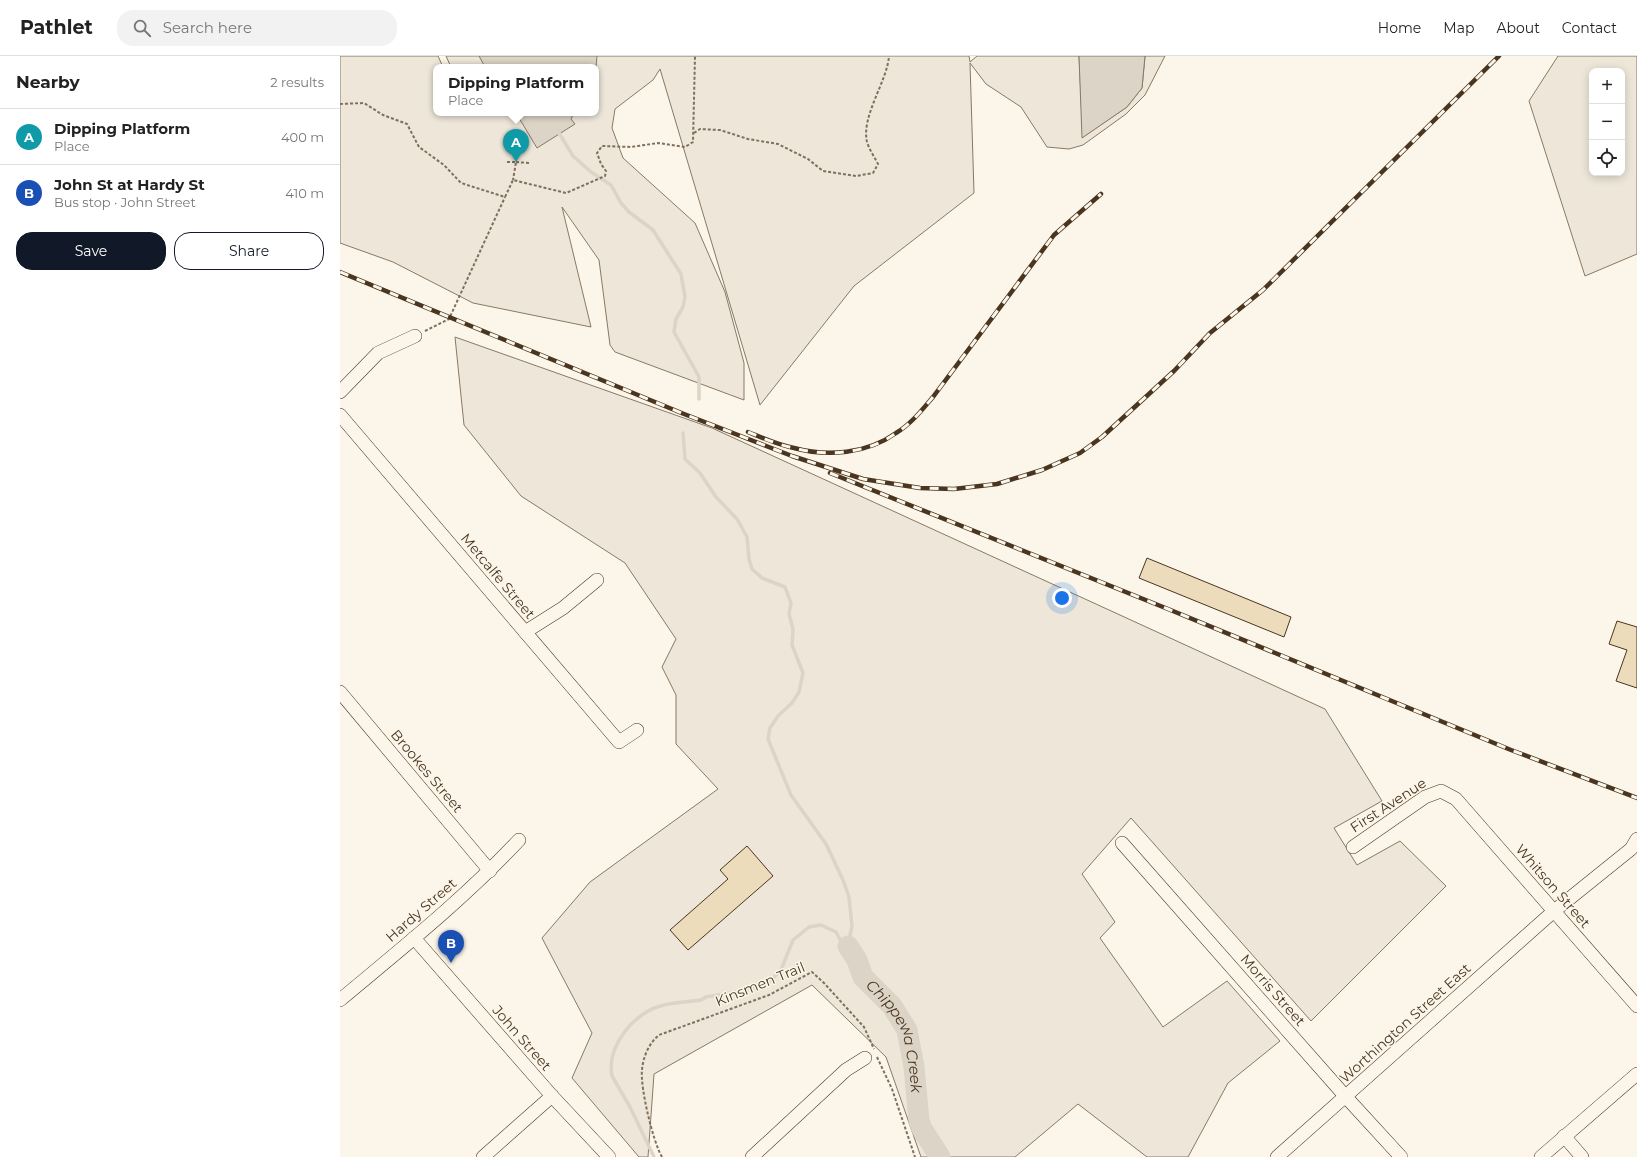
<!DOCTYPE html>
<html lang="en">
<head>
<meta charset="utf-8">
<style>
	body { margin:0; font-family:Montserrat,sans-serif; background:#f2f2f2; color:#222 }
	.controls { position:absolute; right:12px; top:12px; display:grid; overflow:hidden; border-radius:8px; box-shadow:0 2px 10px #0003 }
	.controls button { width:36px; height:36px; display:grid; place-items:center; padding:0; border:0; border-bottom:1px solid #e0e0e0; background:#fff; color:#222; font:20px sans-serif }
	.you { position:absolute; left:722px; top:542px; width:14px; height:14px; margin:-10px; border:3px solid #fff; border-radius:50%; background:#1a73e8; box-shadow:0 0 0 6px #1a73e833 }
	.badge { display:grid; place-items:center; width:26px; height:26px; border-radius:50%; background:#111827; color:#fff; font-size:13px; font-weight:700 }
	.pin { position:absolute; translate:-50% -33px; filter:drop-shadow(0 1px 2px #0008) }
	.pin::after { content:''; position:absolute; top:21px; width:14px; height:12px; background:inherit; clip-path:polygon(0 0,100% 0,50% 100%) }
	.popup { position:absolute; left:93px; top:8px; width:166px; height:52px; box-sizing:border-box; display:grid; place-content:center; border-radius:8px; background:#fff; filter:drop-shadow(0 1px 3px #0005); font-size:13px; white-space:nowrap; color:#767676 }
	.popup b { font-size:15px; color:#222 }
	.popup::after { content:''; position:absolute; left:50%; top:100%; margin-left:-8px; border:8px solid transparent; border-top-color:#fff }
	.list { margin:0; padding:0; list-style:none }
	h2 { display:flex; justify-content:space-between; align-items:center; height:52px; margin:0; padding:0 16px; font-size:17px }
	h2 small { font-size:13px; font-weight:400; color:#767676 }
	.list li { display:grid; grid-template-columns:26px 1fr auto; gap:12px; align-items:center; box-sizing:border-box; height:56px; padding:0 16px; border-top:1px solid #e0e0e0 }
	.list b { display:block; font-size:15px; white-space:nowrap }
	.list p { margin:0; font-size:13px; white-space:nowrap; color:#767676 }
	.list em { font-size:13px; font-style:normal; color:#767676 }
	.actions { display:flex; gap:8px; padding:12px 16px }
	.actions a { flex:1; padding:9px 0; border:1px solid #111827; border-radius:16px; text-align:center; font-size:14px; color:#111827 }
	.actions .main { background:#111827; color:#fff }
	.icon { flex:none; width:22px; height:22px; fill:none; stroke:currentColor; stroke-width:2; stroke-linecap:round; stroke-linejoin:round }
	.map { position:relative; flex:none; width:1297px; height:1101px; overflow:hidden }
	header { display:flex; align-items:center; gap:24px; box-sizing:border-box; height:56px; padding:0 20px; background:#fff; border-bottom:1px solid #e0e0e0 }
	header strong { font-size:19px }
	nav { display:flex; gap:22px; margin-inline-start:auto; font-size:14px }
	.search { width:280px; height:36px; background:#f2f2f2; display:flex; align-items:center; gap:10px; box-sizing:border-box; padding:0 14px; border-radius:16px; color:#767676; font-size:15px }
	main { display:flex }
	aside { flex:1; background:#fff }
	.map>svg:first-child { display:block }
	.green { fill:#ede6d9; stroke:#887966; fill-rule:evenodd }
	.water { fill:#dcd4c6; stroke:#887966 }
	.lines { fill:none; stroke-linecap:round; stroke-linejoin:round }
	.stream { stroke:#dcd4c6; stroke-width:3.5 }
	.river { stroke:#dcd4c6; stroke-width:21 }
	.building { fill:#ecdcbc; stroke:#4a3520 }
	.minor-casing { stroke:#4a3520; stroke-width:14 }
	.path { stroke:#7f6f5c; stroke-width:2; stroke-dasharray:3 2; stroke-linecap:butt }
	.minor { stroke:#fbf6e9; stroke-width:13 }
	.rail-casing { stroke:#4a3520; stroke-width:4.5 }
	.rail { stroke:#fbf6e9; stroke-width:3; stroke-dasharray:9; stroke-linecap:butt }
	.labels { text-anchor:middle; stroke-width:3; stroke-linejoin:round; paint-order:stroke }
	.street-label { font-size:14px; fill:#4a3520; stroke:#fbf6e9 }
	.water-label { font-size:15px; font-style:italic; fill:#4a3520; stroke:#fbf6e9 }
</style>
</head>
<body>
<header>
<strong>Pathlet</strong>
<div class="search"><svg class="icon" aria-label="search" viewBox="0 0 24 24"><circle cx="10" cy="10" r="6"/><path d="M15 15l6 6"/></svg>Search here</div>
<nav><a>Home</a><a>Map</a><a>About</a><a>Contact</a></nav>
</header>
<main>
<aside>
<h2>Nearby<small>2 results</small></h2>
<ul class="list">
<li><span class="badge" style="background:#0f9aa8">A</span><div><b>Dipping Platform</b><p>Place</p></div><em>400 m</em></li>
<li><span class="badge" style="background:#1a4fb4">B</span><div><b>John St at Hardy St</b><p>Bus stop · John Street</p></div><em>410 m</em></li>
</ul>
<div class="actions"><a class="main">Save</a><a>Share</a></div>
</aside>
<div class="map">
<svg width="1297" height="1101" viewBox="0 0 1297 1101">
	<rect width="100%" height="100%" fill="#fbf6e9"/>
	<g class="green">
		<polygon points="0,0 98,0 103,11 96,11 96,57 256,57 256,11 111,11 106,0 629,0 630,6 637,0 739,0 743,81 787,51 802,32 805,0 825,0 805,39 786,58 743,89 729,93 707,91 681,51 646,28 630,7 634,137 514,230 420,349 320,13 313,24 275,53 272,72 283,102 355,167 385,236 404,307 404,344 275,296 270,289 259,204 222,151 251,271 133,247 53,206 0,187"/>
		<path d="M1218 0H1297V198L1245 220 1189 45ZM1252 15H1282V117H1252Z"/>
		<polygon points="115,281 372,372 985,653 1042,745 994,772 1017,809 1060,785 1106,830 971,965 791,762 742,818 775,866 760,882 823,971 887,925 940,985 888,1027 848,1101 807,1101 738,1048 675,1101 581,1101 546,1001 472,929 314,1018 308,1101 299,1101 232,1022 252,977 202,882 250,826 378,733 336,688 336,639 322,611 336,583 285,507 181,440 124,369"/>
	</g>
	<g class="water">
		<polygon points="139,0 257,0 256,11 145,11"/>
		<polygon points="739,0 805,0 802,32 787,51 742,82"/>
		<polygon points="176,57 234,57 231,63 235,68 197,92"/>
	</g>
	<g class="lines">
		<g class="stream">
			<polyline points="219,77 233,100 251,116 271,129 281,147 289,156 313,174 341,218 345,241 343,251 336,263 334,276 359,321 359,343"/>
			<path d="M314 1101 290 1051 272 1020C266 990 295 955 324 949 336 946 349 946 361 944L366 941 397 936 427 928 441 914 453 884 469 871 481 869 496 876 502 887 508 890 512 870 509 841 503 824 486 788 451 739 428 683 430 672 438 660 452 647 459 636 463 617 452 589 453 573 449 558 451 547 445 531 422 522 412 513 409 503 407 481 397 463 376 441 360 417 345 403 343 377"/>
		</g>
		<path class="river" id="s1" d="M508 890 517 904 523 921 552 950 567 974 574 1011 579 1065 582 1073 600 1101"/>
	</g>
	<g class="building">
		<polygon points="807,502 951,561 944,581 799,522"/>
		<polygon points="1277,565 1297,571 1297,632 1276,625 1287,594 1269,588"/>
		<polygon points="407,790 433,820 348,894 330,874 388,823 380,814"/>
	</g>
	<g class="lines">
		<g class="minor-casing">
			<g id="minor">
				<polyline points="0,336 38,297 75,280"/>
				<polyline points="0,359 279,686 297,674"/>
				<polyline points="185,576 223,552 257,524"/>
				<polyline points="0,636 150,815"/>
				<polyline points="782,787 1006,1041 1061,1101"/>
				<polyline points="1013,791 1085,741 1101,735 1116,743 1297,950"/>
				<polyline points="74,882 212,1040 269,1101"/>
				<path d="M0 944C61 893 124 843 179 784"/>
				<polyline points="1224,1080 1242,1101"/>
				<polyline points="143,1101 212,1040"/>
				<polyline points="412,1101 506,1014 525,1002"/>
				<polyline points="937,1101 1214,855 1291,793 1297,783"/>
				<polyline points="1201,1101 1297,1018"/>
			</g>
		</g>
		<g class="path">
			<polyline points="0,48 24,47 43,59 67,68 79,91 104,109 121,127 165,141 173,124 226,137 265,120 266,115 261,108 257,97 262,90 291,91 318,87 345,91 353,86 355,0"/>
			<path d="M354 77 360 73 380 74 408 83 438 88 468 103 483 115 516 120 533 117 538 108C535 102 529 93 527 86 521 60 547 26 549 0"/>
			<polyline points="167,106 176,106 173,124"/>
			<polyline points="176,106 189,107"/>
			<polyline points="85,275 109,263 165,141"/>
			<polyline points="537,1001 552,1033 575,1101"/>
			<path d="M322 1101C313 1086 300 1031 302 1014 303 1001 309 987 319 979L429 939 472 916 484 927 524 971 534 993"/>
		</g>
		<use href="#minor" class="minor"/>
		<g class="rail-casing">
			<g id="rail">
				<polyline points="0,216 344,358 452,400 523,423 580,432 614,433 657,428 702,414 740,397 762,381 834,315 870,277 923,234 1159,0"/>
				<path d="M408 376C423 382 438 389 454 392 487 401 527 398 556 377 571 368 582 354 593 341L714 179 761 138"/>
				<polyline points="490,417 828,553 1171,694 1297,742"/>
			</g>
		</g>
		<use href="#rail" class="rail"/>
	</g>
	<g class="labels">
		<g class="street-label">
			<text transform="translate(158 520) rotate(50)" y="5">Metcalfe Street</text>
			<text transform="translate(87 715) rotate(50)" y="5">Brookes Street</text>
			<text transform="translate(1048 749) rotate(-33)" y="5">First Avenue</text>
			<text transform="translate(1213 830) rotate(49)" y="5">Whitson Street</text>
			<text transform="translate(81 854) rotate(-41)" y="5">Hardy Street</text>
			<text transform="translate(420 928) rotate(-22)" y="5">Kinsmen Trail</text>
			<text transform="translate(933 934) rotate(49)" y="5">Morris Street</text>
			<text transform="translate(1065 967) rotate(-42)" y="5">Worthington Street East</text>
			<text transform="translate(182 982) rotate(49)" y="5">John Street</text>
		</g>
		<g class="water-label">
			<text dy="5" stroke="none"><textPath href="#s1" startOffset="105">Chippewa Creek</textPath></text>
		</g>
	</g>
</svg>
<div class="controls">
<button>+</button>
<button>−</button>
<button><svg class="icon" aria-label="locate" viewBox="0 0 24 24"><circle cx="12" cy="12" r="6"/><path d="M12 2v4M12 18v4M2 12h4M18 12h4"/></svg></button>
</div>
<div class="you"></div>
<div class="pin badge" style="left:176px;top:106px;background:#0f9aa8">A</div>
<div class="popup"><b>Dipping Platform</b>Place</div>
<div class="pin badge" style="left:111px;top:907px;background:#1a4fb4">B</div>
</div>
</main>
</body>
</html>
